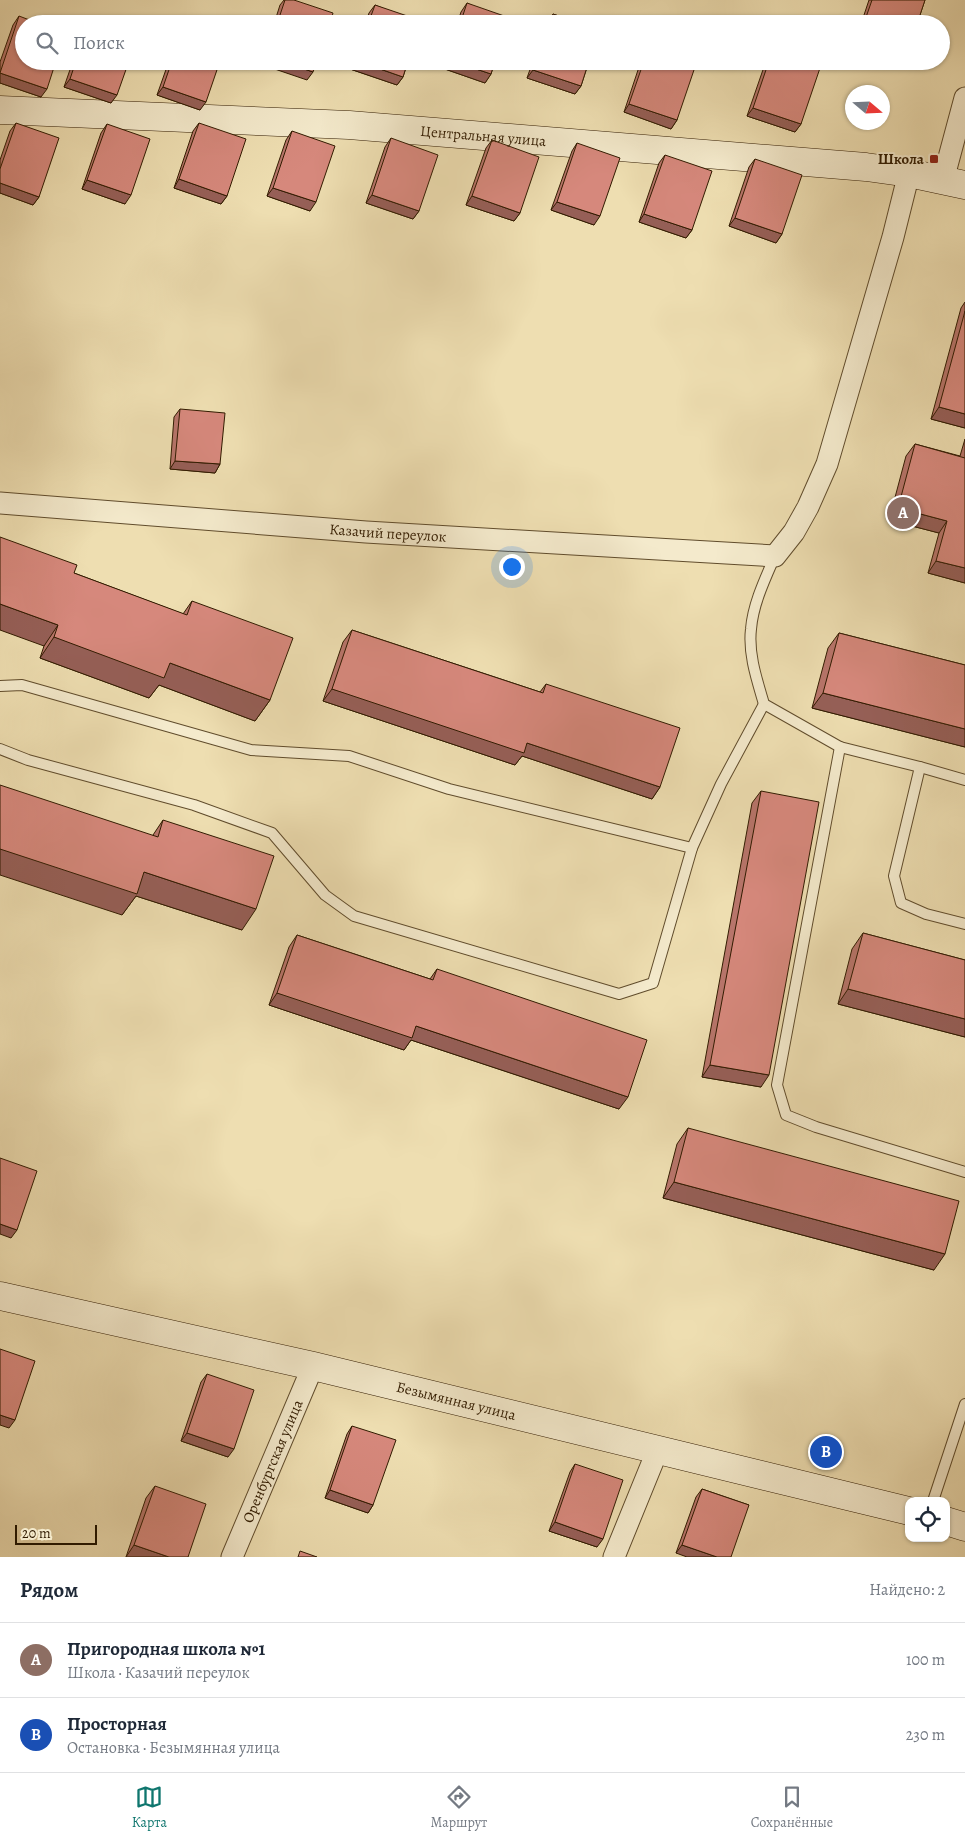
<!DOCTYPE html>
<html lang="ru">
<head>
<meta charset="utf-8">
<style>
	body { margin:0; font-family:Alegreya,serif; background:#f6f6f7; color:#1f2937 }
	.controls { position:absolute; right:15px; bottom:15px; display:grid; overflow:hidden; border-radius:10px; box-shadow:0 1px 4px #0004 }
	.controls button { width:45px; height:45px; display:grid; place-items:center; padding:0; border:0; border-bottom:1px solid #e0e1e3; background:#fff; color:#1f2937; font:25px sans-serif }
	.compass { position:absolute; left:845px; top:85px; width:45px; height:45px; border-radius:50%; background:#fff; box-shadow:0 1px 4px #0004; rotate:109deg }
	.scale { position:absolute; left:15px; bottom:12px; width:82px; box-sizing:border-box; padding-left:5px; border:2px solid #311b00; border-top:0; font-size:14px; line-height:18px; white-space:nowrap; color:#311b00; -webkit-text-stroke:4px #f4eacc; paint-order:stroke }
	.you { position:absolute; left:511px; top:566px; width:18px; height:18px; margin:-12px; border:4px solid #fff; border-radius:50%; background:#1a73e8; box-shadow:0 0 0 8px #1a73e833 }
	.badge { display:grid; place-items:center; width:32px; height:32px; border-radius:50%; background:#0f766e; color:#fff; font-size:16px; font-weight:700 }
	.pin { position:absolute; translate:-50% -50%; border:2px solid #fff; box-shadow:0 1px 5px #0006 }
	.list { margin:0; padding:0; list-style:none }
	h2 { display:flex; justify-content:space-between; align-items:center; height:65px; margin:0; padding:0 20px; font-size:21px }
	h2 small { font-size:16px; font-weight:400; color:#747a83 }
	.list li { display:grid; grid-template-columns:32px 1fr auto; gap:15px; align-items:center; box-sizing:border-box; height:75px; padding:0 20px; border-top:1px solid #e0e1e3 }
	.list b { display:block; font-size:19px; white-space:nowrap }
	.list p { margin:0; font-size:16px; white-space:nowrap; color:#747a83 }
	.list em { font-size:16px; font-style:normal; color:#747a83 }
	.icon { flex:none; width:28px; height:28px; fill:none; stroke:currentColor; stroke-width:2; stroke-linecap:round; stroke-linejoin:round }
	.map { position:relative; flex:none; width:965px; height:1557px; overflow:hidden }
	.search { position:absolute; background:#fff; box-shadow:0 1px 4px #0004; left:15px; right:15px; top:15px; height:55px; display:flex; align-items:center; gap:12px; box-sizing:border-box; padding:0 18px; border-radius:28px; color:#747a83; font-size:19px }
	.sheet { height:215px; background:#fff }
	nav { display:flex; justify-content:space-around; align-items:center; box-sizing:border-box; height:70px; border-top:1px solid #e0e1e3; background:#fff; font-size:14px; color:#747a83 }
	nav a { display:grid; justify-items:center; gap:2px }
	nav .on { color:#0f766e }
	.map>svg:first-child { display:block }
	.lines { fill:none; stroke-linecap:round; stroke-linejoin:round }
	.lane-casing { stroke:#604c2c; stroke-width:12 }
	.street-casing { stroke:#604c2c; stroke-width:23 }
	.secondary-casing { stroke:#311b00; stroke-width:29 }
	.lane { stroke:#f4eacc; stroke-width:10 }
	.street { stroke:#f4eacc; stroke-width:21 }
	.secondary { stroke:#f4eacc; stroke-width:28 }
	.wall { fill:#b8756b; stroke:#311b00 }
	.shaded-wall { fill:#965f57; stroke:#311b00 }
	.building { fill:#d6887c; stroke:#311b00 }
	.poi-dot { fill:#8f2418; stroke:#f4eacc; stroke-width:2 }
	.labels { text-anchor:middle; stroke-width:4; stroke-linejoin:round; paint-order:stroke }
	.street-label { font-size:15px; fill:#311b00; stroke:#f4eacc }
	.poi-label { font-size:15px; font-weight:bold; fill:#311b00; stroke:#f4eacc; text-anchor:end }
</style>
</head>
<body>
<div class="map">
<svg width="965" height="1557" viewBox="0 0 965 1557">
	<rect width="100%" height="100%" fill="#eedeb1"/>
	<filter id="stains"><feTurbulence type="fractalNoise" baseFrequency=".004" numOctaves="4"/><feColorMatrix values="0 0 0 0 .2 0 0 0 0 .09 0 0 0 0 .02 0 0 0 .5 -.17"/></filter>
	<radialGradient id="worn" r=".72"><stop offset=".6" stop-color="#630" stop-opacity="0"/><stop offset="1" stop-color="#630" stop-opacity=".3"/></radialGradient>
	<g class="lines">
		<g class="lane-casing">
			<g id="lane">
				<path d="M775 556C765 579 753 604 751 629 748 654 757 680 764 704L840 747 920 767 965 780"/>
				<polyline points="0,686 22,685 251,750 349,756 449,789 692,848"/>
				<polyline points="840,747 777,1085 786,1115 816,1127 965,1172"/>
				<polyline points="0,749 28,760 194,805 272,833 325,895 354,916 619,994 653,983 692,848 721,784 764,704"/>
				<polyline points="920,767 894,876 901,903 926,914 965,924"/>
				<polyline points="933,1501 965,1404"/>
			</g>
		</g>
		<g class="street-casing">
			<g id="street">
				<polyline points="943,180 965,98"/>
				<path id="s1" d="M0 503 366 532 775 556 794 532 808 507 827 464 893 237 909 173"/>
				<path id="s2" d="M232 1557 313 1366"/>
				<polyline points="614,1557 658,1449"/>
			</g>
		</g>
		<g class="secondary-casing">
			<g id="secondary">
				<path id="s3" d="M0 110 349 125 866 167 909 173 965 185"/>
				<path id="s4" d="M0 1296 313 1366 909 1511"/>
				<polyline points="946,1521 965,1527"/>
			</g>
		</g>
		<use href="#lane" class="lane"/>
		<use href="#street" class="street"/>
		<use href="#secondary" class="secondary"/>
	</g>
	<g class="wall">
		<polygon points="284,0 294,0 330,24 274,24 280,5"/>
		<polygon points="869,0 925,0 917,24 861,24"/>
		<polygon points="467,3 508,24 457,24 461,12"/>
		<polygon points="375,5 421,24 365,24 369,13"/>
		<polygon points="553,14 582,24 546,24"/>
		<polygon points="19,16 41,97 0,83 0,62 13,25"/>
		<polygon points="73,61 129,61 111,103 64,87"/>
		<polygon points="169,61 220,61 200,110 157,95"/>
		<polygon points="352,61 408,61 403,77 397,85 350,69"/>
		<polygon points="444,61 495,61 491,74 485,83 442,68"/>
		<polygon points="533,61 589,61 581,86 575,94 527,78"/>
		<polygon points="641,61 688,61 677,120 671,129 624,112"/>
		<polygon points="766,61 800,61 801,124 795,132 747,116"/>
		<polygon points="16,123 39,197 33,205 0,193 0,160 10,131"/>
		<polygon points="199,123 227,196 221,204 174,188 193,131"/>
		<polygon points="107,124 125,204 82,189 101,133"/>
		<polygon points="292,131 310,211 267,196 286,140"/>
		<polygon points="391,138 419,211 413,219 366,203 385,147"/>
		<polygon points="492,140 520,213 514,221 466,205 486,148"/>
		<polygon points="577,143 594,225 551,210 572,151"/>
		<polygon points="665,155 692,230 686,238 639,222 659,163"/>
		<polygon points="755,159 782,234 776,243 729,226 749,167"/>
		<polygon points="965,302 965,428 931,419 961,308"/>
		<polygon points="180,409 220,464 215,473 170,469 174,417"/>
		<polygon points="965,439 965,583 928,573 939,533 889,520 906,456 915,444 960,456"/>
		<polygon points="74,573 183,614 192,601 270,700 255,721 159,685 149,698 40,658 44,646"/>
		<polygon points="352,630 540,692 546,684 660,787 652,799 522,756 515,765 323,701 343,642"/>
		<polygon points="839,633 965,665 965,747 812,708 828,648"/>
		<polygon points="761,791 761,1087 702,1077 752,803"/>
		<polygon points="163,820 242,930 136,896 122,915 153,835"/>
		<polygon points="863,933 965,960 965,1037 838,1004 852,949"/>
		<polygon points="297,935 430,979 437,969 619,1109 411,1040 404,1050 269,1005 289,947"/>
		<polygon points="688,1128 934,1270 663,1198 677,1144"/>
		<polygon points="207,1374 228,1457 181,1441 201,1382"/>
		<polygon points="352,1426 373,1505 368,1513 325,1498 347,1434"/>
		<polygon points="575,1464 597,1547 549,1531 570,1472"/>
		<polygon points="155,1486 188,1557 126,1557 146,1498"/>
		<polygon points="702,1489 749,1505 676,1553 696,1497"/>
	</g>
	<g class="shaded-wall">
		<polygon points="262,61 281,61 313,72 307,80 260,64"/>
		<polygon points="355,61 357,61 403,77 397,85 350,69"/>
		<polygon points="446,61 452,61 491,74 485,83 442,68"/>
		<polygon points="533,70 581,86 575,94 527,78"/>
		<polygon points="0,73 47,89 41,97 0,83"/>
		<polygon points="70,79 117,95 111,103 64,87"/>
		<polygon points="163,87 206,102 200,110 157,95"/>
		<polygon points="629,104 677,120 671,129 624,112"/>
		<polygon points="753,108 801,124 795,132 747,116"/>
		<polygon points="179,179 227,196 221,204 174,188"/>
		<polygon points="87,180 131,195 125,204 82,189"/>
		<polygon points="0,183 39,197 33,205 0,193"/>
		<polygon points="273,188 316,202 310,211 267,196"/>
		<polygon points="372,195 419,211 413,219 366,203"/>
		<polygon points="472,196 520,213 514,221 466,205"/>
		<polygon points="557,202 600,216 594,225 551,210"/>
		<polygon points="644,214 692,230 686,238 639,222"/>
		<polygon points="735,218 782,234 776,243 729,226"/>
		<polygon points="939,407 965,414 965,428 931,419"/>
		<polygon points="175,461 220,464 215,473 170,469"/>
		<polygon points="898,508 947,521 939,533 889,520"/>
		<polygon points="936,561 965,568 965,583 928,573"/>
		<polygon points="0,604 58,625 44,646 0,630"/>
		<polygon points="54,637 170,663 270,700 255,721 159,685 149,698 40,658"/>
		<polygon points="332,689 527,743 660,787 652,799 522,756 515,765 323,701"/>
		<polygon points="823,693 965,729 965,747 812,708"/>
		<polygon points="0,849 144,872 256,909 242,930 136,896 122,915 0,875"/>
		<polygon points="848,989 965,1019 965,1037 838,1004"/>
		<polygon points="277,993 416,1026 628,1097 619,1109 411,1040 404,1050 269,1005"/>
		<polygon points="710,1065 769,1075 761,1087 702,1077"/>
		<polygon points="674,1182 945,1254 934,1270 663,1198"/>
		<polygon points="0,1224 17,1230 11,1238 0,1234"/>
		<polygon points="0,1415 15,1420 9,1428 0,1425"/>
		<polygon points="187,1433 234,1449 228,1457 181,1441"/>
		<polygon points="330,1490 373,1505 368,1513 325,1498"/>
		<polygon points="555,1522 603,1539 597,1547 549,1531"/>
		<polygon points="134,1545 169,1557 126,1557"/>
		<polygon points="682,1545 717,1557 687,1557 676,1553"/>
	</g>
	<g class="building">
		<polygon points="285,0 294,0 333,13 330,24 277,24"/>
		<polygon points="872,0 925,0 917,24 865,24 864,23"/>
		<polygon points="467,3 510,18 508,24 460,24"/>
		<polygon points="375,5 422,21 421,24 368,24"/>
		<polygon points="553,14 582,24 549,24"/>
		<polygon points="19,16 40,24 24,24 24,61 56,61 47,89 0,73"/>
		<polygon points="76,61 129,61 117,95 70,79"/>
		<polygon points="172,61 220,61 206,102 163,87"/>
		<polygon points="281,61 317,61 313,72"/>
		<polygon points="357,61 408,61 403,77"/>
		<polygon points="452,61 495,61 491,74"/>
		<polygon points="536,61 589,61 581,86 533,70"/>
		<polygon points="644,61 688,61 696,64 677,120 629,104"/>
		<polygon points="769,61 800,61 820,68 801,124 753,108"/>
		<polygon points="16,123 59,138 39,197 0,183 0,169"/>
		<polygon points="199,123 246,139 227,196 179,179"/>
		<polygon points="107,124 150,139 131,195 87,180"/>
		<polygon points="292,131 335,146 316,202 273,188"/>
		<polygon points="391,138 438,155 419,211 372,195"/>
		<polygon points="492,140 539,157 520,213 472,196"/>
		<polygon points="577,143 620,158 600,216 557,202"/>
		<polygon points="665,155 712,171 692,230 644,214"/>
		<polygon points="755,159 802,175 782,234 735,218"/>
		<polygon points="965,311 965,414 939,407"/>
		<polygon points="180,409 225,413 220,464 175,461"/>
		<polygon points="915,444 965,458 965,568 936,561 947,521 898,508"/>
		<polygon points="0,537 77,565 74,573 187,615 192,601 293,638 270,700 170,663 164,678 54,637 58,625 0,604"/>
		<polygon points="352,630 543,693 546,684 680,728 660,787 527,743 524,753 332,689"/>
		<polygon points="839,633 965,665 965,729 823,693"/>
		<polygon points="0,785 158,837 163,820 274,856 256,909 144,872 137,894 0,849"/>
		<polygon points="761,791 819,802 769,1075 710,1065"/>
		<polygon points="863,933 965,960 965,1019 848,989"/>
		<polygon points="297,935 433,980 437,969 647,1040 628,1097 416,1026 412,1038 277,993"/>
		<polygon points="688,1128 959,1201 945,1254 674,1182"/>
		<polygon points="0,1158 37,1171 17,1230 0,1224"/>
		<polygon points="0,1349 35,1361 15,1420 0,1415"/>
		<polygon points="207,1374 254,1390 234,1449 187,1433"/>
		<polygon points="352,1426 396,1440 373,1505 330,1490"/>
		<polygon points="575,1464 623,1480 603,1539 555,1522"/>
		<polygon points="155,1486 206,1504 188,1557 169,1557 134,1545"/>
		<polygon points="702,1489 749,1505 731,1557 717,1557 682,1545"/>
		<polygon points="300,1551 317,1557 298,1557"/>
	</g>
	<rect class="poi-dot" x="929" y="154" width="10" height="10" rx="2.5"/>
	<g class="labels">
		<g class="street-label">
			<text dy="5" stroke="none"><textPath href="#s3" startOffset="484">Центральная улица</textPath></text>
			<text dy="5" stroke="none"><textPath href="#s1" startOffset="389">Казачий переулок</textPath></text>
			<text dy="5" stroke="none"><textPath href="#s4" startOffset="468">Безымянная улица</textPath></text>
			<text dy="5" stroke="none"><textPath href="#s2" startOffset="104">Оренбургская улица</textPath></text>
		</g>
		<g class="poi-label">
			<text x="924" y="164">Школа</text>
		</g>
	</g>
	<rect width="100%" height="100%" filter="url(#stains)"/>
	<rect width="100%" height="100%" fill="url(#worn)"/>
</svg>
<div class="controls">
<button><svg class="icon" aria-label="locate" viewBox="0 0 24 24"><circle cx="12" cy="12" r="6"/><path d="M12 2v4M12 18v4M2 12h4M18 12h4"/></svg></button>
</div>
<svg class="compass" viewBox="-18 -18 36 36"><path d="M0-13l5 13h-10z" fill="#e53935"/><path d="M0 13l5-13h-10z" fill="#747a83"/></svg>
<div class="scale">20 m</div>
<div class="you"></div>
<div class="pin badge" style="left:903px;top:513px;background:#8d6e63">A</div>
<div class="pin badge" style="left:826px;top:1452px;background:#1a4fb4">B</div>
<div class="search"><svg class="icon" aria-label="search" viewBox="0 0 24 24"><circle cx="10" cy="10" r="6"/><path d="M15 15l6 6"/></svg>Поиск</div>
</div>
<section class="sheet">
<h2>Рядом<small>Найдено: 2</small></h2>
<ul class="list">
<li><span class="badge" style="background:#8d6e63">A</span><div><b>Пригородная школа №1</b><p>Школа · Казачий переулок</p></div><em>100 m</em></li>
<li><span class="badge" style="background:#1a4fb4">B</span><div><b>Просторная</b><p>Остановка · Безымянная улица</p></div><em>230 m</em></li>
</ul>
</section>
<nav>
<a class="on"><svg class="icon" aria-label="map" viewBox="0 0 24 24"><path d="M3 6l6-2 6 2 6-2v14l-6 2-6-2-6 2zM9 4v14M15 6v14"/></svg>Карта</a>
<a><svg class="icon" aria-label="directions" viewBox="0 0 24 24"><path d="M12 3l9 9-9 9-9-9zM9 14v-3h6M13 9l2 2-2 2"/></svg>Маршрут</a>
<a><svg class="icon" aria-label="saved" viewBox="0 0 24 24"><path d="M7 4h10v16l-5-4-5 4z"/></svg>Сохранённые</a>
</nav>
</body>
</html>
